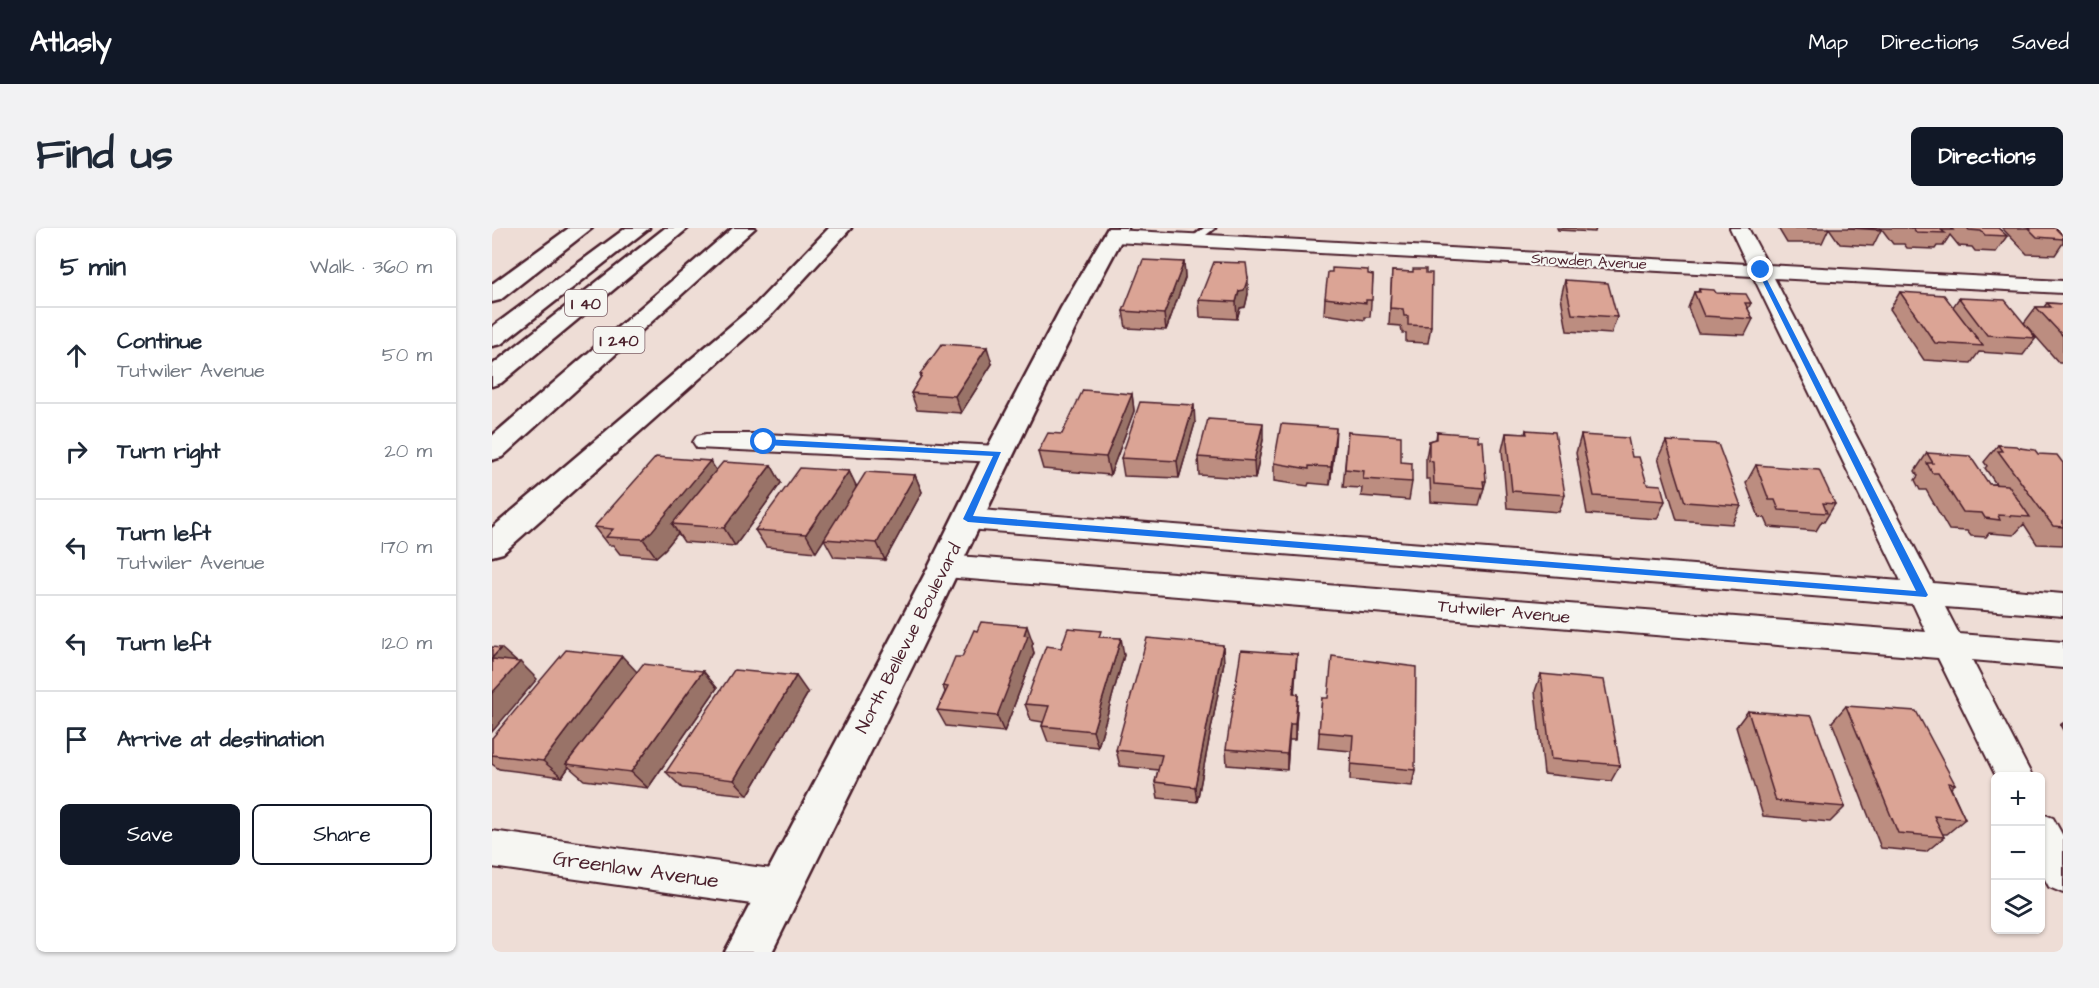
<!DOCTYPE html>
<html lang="en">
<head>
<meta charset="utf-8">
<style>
	body { margin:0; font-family:"Architects Daughter",sans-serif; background:#f2f2f3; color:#1f2937 }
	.controls { position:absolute; right:18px; bottom:18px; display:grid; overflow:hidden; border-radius:9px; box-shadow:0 2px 4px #0004 }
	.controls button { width:54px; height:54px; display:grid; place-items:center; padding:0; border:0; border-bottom:2px solid #e0e1e3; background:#fff; color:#1f2937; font:30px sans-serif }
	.stop { position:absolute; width:18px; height:18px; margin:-14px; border:4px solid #1a73e8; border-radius:50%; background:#fff }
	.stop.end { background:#1a73e8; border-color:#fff; box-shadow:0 2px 6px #0008 }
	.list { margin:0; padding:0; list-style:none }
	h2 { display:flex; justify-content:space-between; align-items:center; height:78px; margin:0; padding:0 24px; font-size:26px }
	h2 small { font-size:20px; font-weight:400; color:#747a83 }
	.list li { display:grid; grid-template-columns:39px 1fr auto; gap:18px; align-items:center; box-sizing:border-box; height:96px; padding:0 24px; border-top:2px solid #e0e1e3 }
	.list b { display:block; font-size:22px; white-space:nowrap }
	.list p { margin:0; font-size:20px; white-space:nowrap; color:#747a83 }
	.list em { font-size:20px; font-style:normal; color:#747a83 }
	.actions { display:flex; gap:12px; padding:18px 24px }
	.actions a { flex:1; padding:14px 0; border:2px solid #111827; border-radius:9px; text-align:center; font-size:21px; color:#111827 }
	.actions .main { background:#111827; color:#fff }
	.icon { flex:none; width:33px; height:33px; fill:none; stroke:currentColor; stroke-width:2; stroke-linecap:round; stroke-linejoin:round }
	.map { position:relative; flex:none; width:1571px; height:724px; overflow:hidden; border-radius:9px }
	header { display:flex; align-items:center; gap:36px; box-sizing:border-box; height:84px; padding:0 30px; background:#111827; color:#fff }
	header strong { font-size:28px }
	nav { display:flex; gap:33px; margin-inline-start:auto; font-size:21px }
	.intro { display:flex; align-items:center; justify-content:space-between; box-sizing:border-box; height:144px; padding:0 36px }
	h1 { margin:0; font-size:42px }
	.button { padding:15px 27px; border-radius:9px; background:#111827; color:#fff; font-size:21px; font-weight:700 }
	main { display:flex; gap:36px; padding:0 36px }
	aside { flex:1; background:#fff; border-radius:9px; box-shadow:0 2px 4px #0004 }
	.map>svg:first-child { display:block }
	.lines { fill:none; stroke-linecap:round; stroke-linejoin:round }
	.lane-casing { stroke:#4a1f2b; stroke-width:5 }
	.street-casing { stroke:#4a1f2b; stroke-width:4 }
	.secondary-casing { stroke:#4a1f2b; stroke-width:5 }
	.highway-casing { stroke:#4a1f2b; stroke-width:5 }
	.lane { fill:#f6f6f2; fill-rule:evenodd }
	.street { fill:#f6f6f2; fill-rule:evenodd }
	.secondary { fill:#f6f6f2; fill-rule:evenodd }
	.highway { fill:#f6f6f2; fill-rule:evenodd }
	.wall { fill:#bc8d80; stroke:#4a1f2b; stroke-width:1.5 }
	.shaded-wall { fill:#997368; stroke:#4a1f2b; stroke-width:1.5 }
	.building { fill:#dba495; stroke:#4a1f2b; stroke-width:1.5 }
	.route { fill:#1a73e8 }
	.labels { text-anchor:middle; stroke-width:4.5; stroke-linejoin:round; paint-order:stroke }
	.far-street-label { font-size:15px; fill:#4a1f2b; stroke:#f6f6f2 }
	.shield { fill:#f6f6f2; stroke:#7e6067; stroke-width:1.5 }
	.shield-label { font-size:16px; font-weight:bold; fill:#4a1f2b }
	.street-label { font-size:18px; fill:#4a1f2b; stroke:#f6f6f2 }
	.near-street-label { font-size:21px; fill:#4a1f2b; stroke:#f6f6f2 }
</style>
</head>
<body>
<header>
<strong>Atlasly</strong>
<nav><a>Map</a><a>Directions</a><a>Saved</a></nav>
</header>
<div class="intro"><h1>Find us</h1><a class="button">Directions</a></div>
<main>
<aside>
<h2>5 min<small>Walk · 360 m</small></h2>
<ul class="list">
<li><svg class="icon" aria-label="ahead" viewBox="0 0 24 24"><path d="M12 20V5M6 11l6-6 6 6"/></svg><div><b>Continue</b><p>Tutwiler Avenue</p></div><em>50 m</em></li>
<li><svg class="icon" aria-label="right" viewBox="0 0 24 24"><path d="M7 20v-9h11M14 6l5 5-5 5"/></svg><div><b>Turn right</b></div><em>20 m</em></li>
<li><svg class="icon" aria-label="left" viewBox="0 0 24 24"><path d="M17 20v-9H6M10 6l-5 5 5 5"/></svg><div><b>Turn left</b><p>Tutwiler Avenue</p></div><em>170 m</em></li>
<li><svg class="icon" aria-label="left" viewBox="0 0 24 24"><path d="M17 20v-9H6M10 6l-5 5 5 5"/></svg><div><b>Turn left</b></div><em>120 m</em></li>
<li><svg class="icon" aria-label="arrive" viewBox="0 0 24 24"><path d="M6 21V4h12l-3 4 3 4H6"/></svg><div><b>Arrive at destination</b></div></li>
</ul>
<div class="actions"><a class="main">Save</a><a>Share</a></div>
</aside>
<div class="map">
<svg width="1571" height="724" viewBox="0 0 1571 724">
	<rect width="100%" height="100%" fill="#eeddd6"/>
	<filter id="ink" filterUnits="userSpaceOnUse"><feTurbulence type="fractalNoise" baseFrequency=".0167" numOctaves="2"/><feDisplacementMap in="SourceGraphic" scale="12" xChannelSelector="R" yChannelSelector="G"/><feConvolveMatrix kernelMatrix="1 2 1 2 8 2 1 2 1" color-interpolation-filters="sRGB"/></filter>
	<g filter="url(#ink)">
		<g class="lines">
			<g class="lane-casing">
				<polygon id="lane" points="712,0 723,0 705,14 699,14 699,10"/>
			</g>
			<g class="street-casing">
				<g id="street">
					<polygon points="1238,0 1256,0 1276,37 1571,53 1571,65 1282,50 1441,355 1571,366 1571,388 1453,379 1467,406 1571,414 1571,440 1480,432 1540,548 1504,548 1446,430 453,349 443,345 438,338 443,331 453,327 1434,404 1421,376 476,301 466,298 462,291 466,284 476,281 1409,353 1261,48 622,14 612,8 622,2 1255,36"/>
					<polygon points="214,206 272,206 506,218 515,220 519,226 515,232 506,234 205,220 201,214 205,208"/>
					<polygon points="1548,585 1561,590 1571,608 1571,665 1557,659 1548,642"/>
					<polygon points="0,603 287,642 301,648 307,661 301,674 287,680 0,639"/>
				</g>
			</g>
			<g class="secondary-casing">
				<path id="secondary" d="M616 0H636C576 110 523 223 469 337 408 467 343 595 280 724H233L437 338 492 226 569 80Z"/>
			</g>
			<g class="highway-casing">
				<g id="highway">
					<polygon points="77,0 100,0 8,72 0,74 0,56"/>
					<polygon points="134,0 157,0 9,116 0,118 0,99"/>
					<polygon points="173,0 196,0 9,155 0,158 0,137"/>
					<polygon points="241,0 263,0 10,229 0,232 0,208"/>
					<polygon points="337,0 359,0 279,87 11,325 0,328 0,300 263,77"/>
				</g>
			</g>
			<use href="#lane" class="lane"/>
			<use href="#street" class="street"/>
			<use href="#secondary" class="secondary"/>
			<use href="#highway" class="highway"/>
		</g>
		<g class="wall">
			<polygon points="1065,0 1104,0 1103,4 1066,2"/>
			<polygon points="1286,0 1388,0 1389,2 1381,18 1348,16 1337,0 1330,15 1295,15"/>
			<polygon points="1389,0 1506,0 1515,8 1504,24 1483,23 1480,19 1467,18 1458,7 1451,18 1445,18 1443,21 1415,20 1412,16 1401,16"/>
			<polygon points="1510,0 1563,0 1565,2 1566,0 1571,0 1571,7 1565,2 1571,8 1571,15 1563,27 1535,26"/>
			<polygon points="692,34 693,50 674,102 634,100 631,83"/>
			<polygon points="900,43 921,44 939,98 936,115 914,114 914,105 910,105 909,98 897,97"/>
			<polygon points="876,46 881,47 878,89 873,89 873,92 832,86 833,70"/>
			<polygon points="1073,52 1125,89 1119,106 1075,103 1069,69"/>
			<polygon points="1207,61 1259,75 1256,81 1261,91 1253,107 1206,105 1196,80 1202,64 1206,64"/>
			<polygon points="1408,64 1461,79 1467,70 1544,110 1531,127 1487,124 1479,135 1432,132 1398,81"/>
			<polygon points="756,66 753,79 748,80 745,91 708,89 707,72"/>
			<polygon points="1555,75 1571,76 1571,135 1567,135 1532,95 1544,79 1552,79"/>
			<polygon points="500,136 469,185 425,182 419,165 429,149 428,146"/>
			<polygon points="640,166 642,183 618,247 551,241 546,224 570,206"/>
			<polygon points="703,195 687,250 632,248 629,230"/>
			<polygon points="1034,202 1073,267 1067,284 1015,280 1010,222 1014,205 1033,206"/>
			<polygon points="856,204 909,234 920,254 917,272 869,268 870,260 851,259"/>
			<polygon points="945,204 986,213 994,253 987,277 939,274 938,251 934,251 934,230 937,213 944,211"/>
			<polygon points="1089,207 1140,229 1155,256 1173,273 1165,291 1095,286 1084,225"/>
			<polygon points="771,212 763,251 707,247 706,229"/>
			<polygon points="1174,213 1249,278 1240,296 1185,292 1166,230"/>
			<polygon points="843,217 838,257 817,255 816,258 782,253 782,235"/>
			<polygon points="1506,217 1528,220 1571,235 1571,317 1545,316 1532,296 1522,307 1497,305 1494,309 1479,308 1475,303 1457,302 1434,262 1428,262 1423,252 1426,248 1423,243 1435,225 1497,256 1504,256 1493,240 1495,238 1492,234"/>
			<polygon points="218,233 224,242 279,237 289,255 243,318 192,314 186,305 173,321 164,329 128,326 121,317 116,317 102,299"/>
			<polygon points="1264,237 1343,276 1332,294 1330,293 1324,303 1277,299 1273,290 1267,289 1254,255"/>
			<polygon points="357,243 365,259 423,247 430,264 393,332 342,329 332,311 324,324 274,319 263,302"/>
			<polygon points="610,409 632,427 606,519 556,514 550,498 551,494 539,492 533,476 569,420"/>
			<polygon points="541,415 540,418 542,425 512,504 454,498 445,482 453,464 451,458"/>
			<polygon points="805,426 802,465 806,466 803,512 797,512 795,542 735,537 734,521"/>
			<polygon points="732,434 705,574 666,570 663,554 666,542 628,538 624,522"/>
			<polygon points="211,443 225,460 156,560 92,552 77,539 70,549 7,541 0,536 0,510 145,444"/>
			<polygon points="1049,446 1128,537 1119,553 1052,546 1043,463"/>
			<polygon points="316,465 256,567 190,560 174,544"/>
			<polygon points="830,470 923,542 920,558 858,552 859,523 826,520"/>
			<polygon points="1354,478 1463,556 1459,560 1473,591 1455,606 1450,606 1452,609 1434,624 1389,620 1340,494"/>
			<polygon points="1256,483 1353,579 1338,594 1271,588 1244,499"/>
			<polygon points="1571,495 1571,502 1568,497"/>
		</g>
		<g class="shaded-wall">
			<polygon points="692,34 693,50 674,102 672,86"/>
			<polygon points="756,50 756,66 753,79 748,80 745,91 744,74 747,63"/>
			<polygon points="495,119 500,136 469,185 463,168"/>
			<polygon points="640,166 642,183 618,247 614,229"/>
			<polygon points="702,177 703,195 687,250 685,233"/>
			<polygon points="771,195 771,212 763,251 762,233"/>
			<polygon points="844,200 843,217 838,257 839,239"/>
			<polygon points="218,233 229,250 180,296 186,305 173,321 164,329 151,311"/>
			<polygon points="279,237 289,255 243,318 232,300"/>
			<polygon points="357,243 365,261 324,324 314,306"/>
			<polygon points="423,247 430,264 393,332 385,315"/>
			<polygon points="535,398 541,415 540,418 542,425 512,504 505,488"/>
			<polygon points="629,410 632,427 606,519 601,503"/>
			<polygon points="731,417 732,434 705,574 703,559"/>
			<polygon points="9,420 26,435 28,434 45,451 0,504 0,430"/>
			<polygon points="805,426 804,443 801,482 801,465"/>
			<polygon points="130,428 146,445 74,536 77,539 70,549 51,533"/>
			<polygon points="211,443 225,460 156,560 139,544"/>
			<polygon points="304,448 316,465 256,567 242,552"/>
			<polygon points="806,466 805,482 803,512 803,496"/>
			<polygon points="798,496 797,512 795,542 795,526"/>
		</g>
		<g class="building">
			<polygon points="1356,0 1388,0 1389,2"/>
			<polygon points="1418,0 1459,0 1461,2 1449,2 1453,5 1424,4 1421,0"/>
			<polygon points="1475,0 1506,0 1515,8 1493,7 1489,3 1477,2"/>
			<polygon points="1536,0 1563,0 1571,8 1571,11 1545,9"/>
			<polygon points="651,32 692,34 672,86 631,83"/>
			<polygon points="722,34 754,35 756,50 752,62 747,63 744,74 707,72"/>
			<polygon points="840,40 876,42 876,46 881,47 880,72 874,72 874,75 833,70 836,44 840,44"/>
			<polygon points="921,41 934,41 934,45 940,45 939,98 916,97 916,88 912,88 911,81 898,80 900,43 921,44"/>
			<polygon points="1073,52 1116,55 1125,89 1080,86"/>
			<polygon points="1207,61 1222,62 1224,65 1254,66 1259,75 1253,75 1261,91 1212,88 1202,64 1208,64"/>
			<polygon points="1408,64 1452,67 1491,118 1443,115"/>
			<polygon points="1467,70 1513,72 1544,110 1495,107"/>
			<polygon points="1555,75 1571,76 1571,108 1544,79 1559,79"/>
			<polygon points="450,116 495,119 463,168 419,165 430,147 428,146"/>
			<polygon points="591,162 640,166 614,229 546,224 556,205 570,206"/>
			<polygon points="648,174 702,177 685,233 629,230"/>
			<polygon points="716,191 771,195 762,233 706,229"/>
			<polygon points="789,196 844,200 839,239 817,238 817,241 782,235"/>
			<polygon points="1034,202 1063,204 1073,267 1020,263 1014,205 1035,206"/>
			<polygon points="856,204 909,208 909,234 920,235 920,254 871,251 872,243 853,241"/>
			<polygon points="945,204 986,207 986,213 991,213 994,253 991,253 992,260 942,256 941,234 937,233 937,213 945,211"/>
			<polygon points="1089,207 1136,210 1140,229 1147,229 1155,256 1169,257 1173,273 1102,268"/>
			<polygon points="1174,213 1226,216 1249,278 1193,274"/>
			<polygon points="1506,217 1525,218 1528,220 1543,222 1546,226 1565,227 1571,235 1571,299 1561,298 1506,223 1510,223"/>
			<polygon points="1435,225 1478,228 1497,256 1516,257 1538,289 1506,287 1508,292 1493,290 1490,285 1471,284 1446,245 1440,245 1435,235 1441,235"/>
			<polygon points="164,229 218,233 160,303 151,311 114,309 121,301 102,299"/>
			<polygon points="231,234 279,237 232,300 180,296"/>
			<polygon points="1264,237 1327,242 1343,276 1331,275 1335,285 1287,282 1283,272 1277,272"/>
			<polygon points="308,240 357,243 314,306 263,302"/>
			<polygon points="374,244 423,247 385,315 332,311"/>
			<polygon points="489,394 535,398 532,407 536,408 505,488 445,482 456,459 451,458 463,429 470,429 482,402 485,403"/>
			<polygon points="576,400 609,403 607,409 629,410 601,503 550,498 557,478 533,476 554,418 569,420"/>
			<polygon points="655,410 731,417 703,559 663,554 670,527 624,522"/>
			<polygon points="0,419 9,420 0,430"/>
			<polygon points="74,422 130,428 51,533 0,527 0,510"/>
			<polygon points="749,422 805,426 801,465 806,466 803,496 798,496 795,526 734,521"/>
			<polygon points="840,428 924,439 923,542 859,536 861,507 827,504 830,470 836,470"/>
			<polygon points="0,431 28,434 0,465"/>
			<polygon points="151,436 211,443 139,544 74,536"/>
			<polygon points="242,442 304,448 242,552 174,544"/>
			<polygon points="1049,446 1112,452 1128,537 1059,531"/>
			<polygon points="1354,478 1424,483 1463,556 1456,555 1473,591 1442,588 1452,609 1406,605"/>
			<polygon points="1256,483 1320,488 1353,579 1284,573"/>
		</g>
	</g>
	<polygon class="route" points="1269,40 1436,367 1434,369 476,294 471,291 501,228 272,217 268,214 272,211 509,224 481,288 1424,363 1265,42"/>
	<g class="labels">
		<g class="far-street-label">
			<text transform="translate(1097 33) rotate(3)" y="5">Snowden Avenue</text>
		</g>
		<g class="shield">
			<rect x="73" y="62" width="42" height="26" rx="4.5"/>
			<rect x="101.5" y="99" width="51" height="26" rx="4.5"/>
		</g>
		<g class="shield-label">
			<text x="94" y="81">I 40</text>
			<text x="127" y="118">I 240</text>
		</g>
		<g class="street-label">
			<text transform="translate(1012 383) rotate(5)" y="6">Tutwiler Avenue</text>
			<text transform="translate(416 410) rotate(-63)" y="6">North Bellevue Boulevard</text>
		</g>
		<g class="near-street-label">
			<text transform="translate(144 641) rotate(8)" y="7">Greenlaw Avenue</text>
		</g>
	</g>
</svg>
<div class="controls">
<button>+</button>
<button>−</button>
<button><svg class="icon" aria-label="layers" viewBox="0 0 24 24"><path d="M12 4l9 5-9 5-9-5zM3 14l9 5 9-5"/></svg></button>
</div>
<div class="stop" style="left:272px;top:214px"></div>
<div class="stop end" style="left:1269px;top:42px"></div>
</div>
</main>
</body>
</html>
